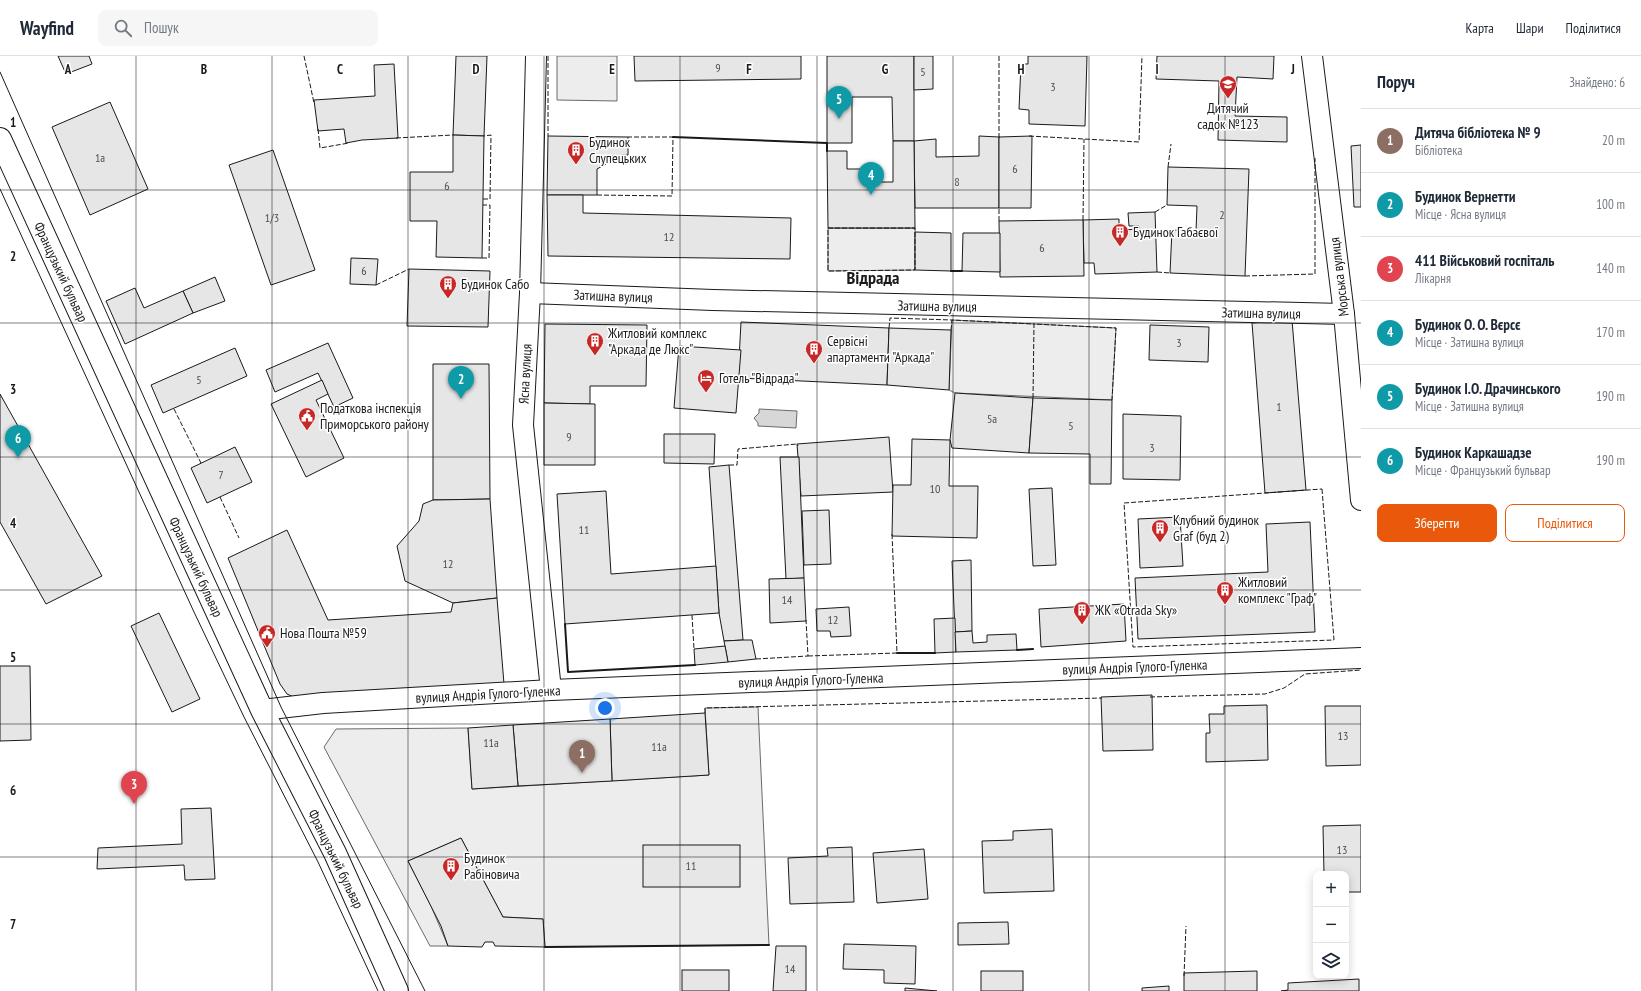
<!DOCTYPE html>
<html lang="uk">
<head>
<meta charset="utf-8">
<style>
	body { margin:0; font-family:"PT Sans Narrow",sans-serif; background:#f6f6f7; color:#1f2937 }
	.controls { position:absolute; right:12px; bottom:12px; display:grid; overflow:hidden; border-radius:8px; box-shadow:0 2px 10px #0003 }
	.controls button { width:36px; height:36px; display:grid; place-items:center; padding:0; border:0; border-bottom:1px solid #e0e1e3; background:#fff; color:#1f2937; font:20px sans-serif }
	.you { position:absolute; left:605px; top:652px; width:14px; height:14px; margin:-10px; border:3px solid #fff; border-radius:50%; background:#1a73e8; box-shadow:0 0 0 6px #1a73e833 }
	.badge { display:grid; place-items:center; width:26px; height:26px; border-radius:50%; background:#ea580c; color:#fff; font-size:13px; font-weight:700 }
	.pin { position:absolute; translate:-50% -33px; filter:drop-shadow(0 1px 2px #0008) }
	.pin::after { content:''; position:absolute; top:21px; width:14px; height:12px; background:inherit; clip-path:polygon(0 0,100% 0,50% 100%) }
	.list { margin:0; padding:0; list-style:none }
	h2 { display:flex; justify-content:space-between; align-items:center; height:52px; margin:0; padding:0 16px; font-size:17px }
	h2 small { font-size:13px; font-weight:400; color:#747a83 }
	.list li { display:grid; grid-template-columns:26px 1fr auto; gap:12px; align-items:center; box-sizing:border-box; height:64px; padding:0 16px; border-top:1px solid #e0e1e3 }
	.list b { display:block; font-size:15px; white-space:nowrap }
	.list p { margin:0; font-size:13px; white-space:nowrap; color:#747a83 }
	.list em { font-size:13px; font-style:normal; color:#747a83 }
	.actions { display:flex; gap:8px; padding:12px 16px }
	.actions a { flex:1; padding:9px 0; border:1px solid #ea580c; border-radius:8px; text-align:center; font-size:14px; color:#ea580c }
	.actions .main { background:#ea580c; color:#fff }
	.icon { flex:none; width:22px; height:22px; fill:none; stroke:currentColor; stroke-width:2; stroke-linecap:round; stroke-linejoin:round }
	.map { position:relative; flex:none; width:1361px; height:935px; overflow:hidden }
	header { display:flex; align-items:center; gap:24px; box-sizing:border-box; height:56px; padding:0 20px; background:#fff; border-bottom:1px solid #e0e1e3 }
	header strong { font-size:19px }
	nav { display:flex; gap:22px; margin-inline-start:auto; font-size:14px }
	.search { width:280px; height:36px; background:#f6f6f7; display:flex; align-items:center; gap:10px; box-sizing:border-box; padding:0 14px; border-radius:8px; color:#747a83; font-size:15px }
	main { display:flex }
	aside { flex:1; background:#fff }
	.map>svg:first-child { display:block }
	.built { fill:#ededed; stroke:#6a6a6a }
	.water { fill:#d7d7d7; stroke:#6a6a6a }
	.building { fill:#e6e6e6; stroke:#1a1a1a }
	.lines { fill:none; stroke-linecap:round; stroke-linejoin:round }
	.street-casing { stroke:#1a1a1a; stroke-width:22 }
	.secondary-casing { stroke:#1a1a1a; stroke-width:24 }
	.street { stroke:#fff; stroke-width:20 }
	.secondary { stroke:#fff; stroke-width:22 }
	.tram { stroke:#1a1a1a; stroke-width:1 }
	.fence { stroke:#1a1a1a; stroke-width:1; stroke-dasharray:5 2; stroke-linecap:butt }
	.wall { stroke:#1a1a1a; stroke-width:2 }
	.grid { fill:none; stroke:#1a1a1a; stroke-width:1; stroke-opacity:0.55 }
	.labels { text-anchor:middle; stroke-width:3; stroke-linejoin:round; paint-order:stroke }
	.number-label { font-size:12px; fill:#4d4d4d }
	.poi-label { font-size:14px; fill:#1a1a1a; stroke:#fff; text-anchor:start }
	.street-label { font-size:14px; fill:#1a1a1a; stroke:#fff }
	.district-label { font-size:18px; font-weight:bold; fill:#1a1a1a; stroke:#fff }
	.grid-label { font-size:13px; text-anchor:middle; font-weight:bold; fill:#1a1a1a; stroke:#fff; stroke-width:3; stroke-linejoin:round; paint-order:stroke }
</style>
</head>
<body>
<header>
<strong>Wayfind</strong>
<div class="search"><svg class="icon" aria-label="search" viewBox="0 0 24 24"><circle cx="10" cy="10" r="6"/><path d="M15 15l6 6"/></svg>Пошук</div>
<nav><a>Карта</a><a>Шари</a><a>Поділитися</a></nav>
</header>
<main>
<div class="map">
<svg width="1361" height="935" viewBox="0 0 1361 935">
	<rect width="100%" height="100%" fill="#fff"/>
	<g class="built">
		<polygon points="557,0 617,0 617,45 557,44"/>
		<polygon points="828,172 915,172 915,214 828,215"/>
		<polygon points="952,264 1116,272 1112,344 955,337 949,334"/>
		<polygon points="758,651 769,889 545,891 543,863 503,861 461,782 408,805 431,850 448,890 430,890 324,691 336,673 468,672 472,733 709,719 705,652"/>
	</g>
	<polygon class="water" points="759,353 797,355 796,372 758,370 758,367 754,362 759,357"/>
	<g class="building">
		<polygon points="58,0 89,0 92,8 66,18"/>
		<polygon points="456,0 487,0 484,80 453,79"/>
		<polygon points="634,0 801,0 801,23 635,25"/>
		<polygon points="827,0 914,0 914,85 893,85 892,41 852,41 852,87 827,87"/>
		<polygon points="914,0 933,0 933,33 914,34"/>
		<polygon points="1028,0 1087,0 1085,70 1029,68 1029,54 1019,53 1021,8 1028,8"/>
		<polygon points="1157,0 1274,0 1273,23 1237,21 1235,60 1287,61 1287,86 1218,84 1219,25 1156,23"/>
		<polygon points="394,8 398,82 362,84 346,87 344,73 318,75 314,44 375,40 374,9"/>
		<polygon points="110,46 148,133 90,159 52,71"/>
		<polygon points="453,79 484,80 482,202 436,201 437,165 410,165 410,116 453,116"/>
		<polygon points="548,80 628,81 628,99 609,100 606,108 597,113 597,139 547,139"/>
		<polygon points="979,80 999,81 999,152 915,152 914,85 936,83 936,101 979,100"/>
		<polygon points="1032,80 1031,152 999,152 999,81"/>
		<polygon points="893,85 914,85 915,172 828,172 827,95 847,95 847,113 875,113 875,126 893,126"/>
		<polygon points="1361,89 1361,151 1354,151 1351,90"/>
		<polygon points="273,94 315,214 271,229 229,109"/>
		<polygon points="1168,111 1249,113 1245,220 1170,217 1172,174 1196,175 1197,150 1167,149"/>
		<polygon points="547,139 583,139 583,157 791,162 790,203 548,200"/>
		<polygon points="1155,156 1157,216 1095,218 1094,207 1084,207 1083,164 1119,163 1119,174 1140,173 1139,170 1129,170 1128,157"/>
		<polygon points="1077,164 1083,164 1084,220 1000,221 999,165"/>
		<polygon points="915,176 951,177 951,215 915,214"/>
		<polygon points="963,177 1000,177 1000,216 962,215"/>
		<polygon points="351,202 378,203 376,229 350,228"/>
		<polygon points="409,213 490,215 488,271 407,270"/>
		<polygon points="215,221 225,245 193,257 183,235"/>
		<polygon points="135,232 144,252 183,235 193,257 125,288 106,245"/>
		<polygon points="1292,264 1306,434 1265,437 1252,267"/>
		<polygon points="741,266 889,272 887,329 738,322"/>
		<polygon points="545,268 647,269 646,330 590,330 590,348 544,347"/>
		<polygon points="1150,269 1209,271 1208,306 1149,304"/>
		<polygon points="889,272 951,274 949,334 887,329"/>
		<polygon points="328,287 353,342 334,351 318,317 275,336 266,314"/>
		<polygon points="679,290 741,294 736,357 674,352"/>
		<polygon points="235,292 247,320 163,357 151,329"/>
		<polygon points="433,308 489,308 490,443 433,444"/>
		<polygon points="322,324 328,338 316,344 344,402 306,421 271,348"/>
		<polygon points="955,337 1033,342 1029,397 952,392 950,384"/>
		<polygon points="0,338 102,520 46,548 0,466"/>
		<polygon points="1033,342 1112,344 1111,428 1090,428 1090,398 1029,397"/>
		<polygon points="544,347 595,348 595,409 544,409"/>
		<polygon points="1123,358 1181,360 1180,424 1123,423"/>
		<polygon points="664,378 715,378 714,408 664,407"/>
		<polygon points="889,381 893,436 801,440 797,388"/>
		<polygon points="912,383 950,384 949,430 978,430 977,482 892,480 893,429 911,429"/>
		<polygon points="235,391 252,426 207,447 191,412"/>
		<polygon points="780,401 799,401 804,522 786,523"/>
		<polygon points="729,409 743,584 724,585 719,557 709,411"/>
		<polygon points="1052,432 1056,509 1033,510 1029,433"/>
		<polygon points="606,435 611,518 716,510 719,557 565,568 557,438"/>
		<polygon points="490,443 497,542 453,547 405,525 397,490 419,465 423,448 433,444"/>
		<polygon points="829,454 831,508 804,509 802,455"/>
		<polygon points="1180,461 1183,510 1140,512 1138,463"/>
		<polygon points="1310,466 1315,576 1138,583 1135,522 1268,516 1266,468"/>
		<polygon points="287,474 328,564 451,556 453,547 497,542 504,628 298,643 287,638 280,628 228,502"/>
		<polygon points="971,504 972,575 955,576 952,505"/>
		<polygon points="804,522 806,565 770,567 769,523"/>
		<polygon points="1124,548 1126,585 1041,591 1039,553"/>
		<polygon points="849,551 851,580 831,581 830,575 817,575 816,553"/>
		<polygon points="159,557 200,643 172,656 131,570"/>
		<polygon points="955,562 956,596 935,597 934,563"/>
		<polygon points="972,575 973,587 987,586 987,579 1016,578 1017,594 956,596 955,576"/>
		<polygon points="743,584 752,584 756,603 728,606 724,585"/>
		<polygon points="725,590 728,606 695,609 694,593"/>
		<polygon points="0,610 30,610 31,684 0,685"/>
		<polygon points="1152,639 1153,694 1103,695 1101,641"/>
		<polygon points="1267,649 1268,704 1206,706 1206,677 1210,677 1209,658 1224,658 1224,650"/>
		<polygon points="1325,650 1361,650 1361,709 1326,710"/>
		<polygon points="705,657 709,719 612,725 610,663"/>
		<polygon points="610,663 612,725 518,730 513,669"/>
		<polygon points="513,669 518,730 472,733 468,672"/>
		<polygon points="211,752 215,823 185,824 184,809 97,813 98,792 182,788 181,753"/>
		<polygon points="1361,769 1361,836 1346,836 1346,818 1324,818 1323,770"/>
		<polygon points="1052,773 1054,835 984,837 982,785 1013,784 1013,775"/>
		<polygon points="461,782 503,861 543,863 545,891 495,890 493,886 485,886 482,891 448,890 441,870 408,805"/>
		<rect x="643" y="789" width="97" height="42"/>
		<polygon points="852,791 854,846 790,848 788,802 828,800 827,792"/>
		<polygon points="924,793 928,843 877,847 873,797"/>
		<polygon points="1008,866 1009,888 958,889 958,867"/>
		<polygon points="844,888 916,890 915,928 884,927 884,914 843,913"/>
		<polygon points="776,890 806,890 806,935 773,935"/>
		<rect x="682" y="914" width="47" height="21"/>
		<rect x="981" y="915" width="42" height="20"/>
		<polygon points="1257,915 1257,935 1184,935 1184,917"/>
		<polygon points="1359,923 1359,935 1281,935 1288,934 1288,927"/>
		<polygon points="1169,930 1169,935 1142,935 1142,932"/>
		<polygon points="905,932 937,935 905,935"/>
	</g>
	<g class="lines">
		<g class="street-casing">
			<g id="street">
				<polyline points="536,0 530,237 523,369 551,634"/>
				<polyline points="1312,0 1344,258 1361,444"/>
				<polyline points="530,237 713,244 1344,258"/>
				<polyline points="262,654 323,647 551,634 1361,602"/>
			</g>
		</g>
		<g class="secondary-casing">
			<polyline id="secondary" points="0,83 262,654 335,797 397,935"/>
		</g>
		<use href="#street" class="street"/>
		<use href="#secondary" class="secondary"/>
		<g class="tram">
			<polyline points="0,16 281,651 425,935"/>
			<polyline points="0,133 194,556 244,661 318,806 378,935"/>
		</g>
		<g class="fence">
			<polyline points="304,0 314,47"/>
			<polyline points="548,0 548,80"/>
			<polyline points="999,0 999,81 1001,81"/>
			<polyline points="318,73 320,92 349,87"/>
			<polyline points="1029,80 1139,86 1142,0"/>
			<polyline points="396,82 453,79"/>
			<polyline points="1168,111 1171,88"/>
			<polyline points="597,139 672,140 673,81 628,81"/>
			<polyline points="483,143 490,143 491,79 484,80"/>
			<polyline points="1155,156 1167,149"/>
			<polyline points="1083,164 1084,83"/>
			<polyline points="999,165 999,152"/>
			<polygon points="828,172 915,172 915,214 828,215"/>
			<polyline points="482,202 489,202 490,149 483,149"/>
			<polyline points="1157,216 1170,217"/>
			<polyline points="1245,220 1315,218 1315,102"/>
			<polyline points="376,229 409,213"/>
			<polyline points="889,272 890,262 952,264"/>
			<polyline points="951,274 952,264 1034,268"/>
			<polyline points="1033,342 1034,268 1116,272 1112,344"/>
			<polyline points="174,353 201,407"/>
			<polyline points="729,409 737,409 738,393 797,388 798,390"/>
			<polygon points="1322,433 1334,584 1133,591 1124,447"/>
			<polyline points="220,441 239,482"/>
			<polyline points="692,559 694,593"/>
			<polyline points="808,600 897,597 892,478"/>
			<polyline points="756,603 808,600 806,564"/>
			<polyline points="1150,641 1265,638 1284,632 1305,618 1361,614"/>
			<polyline points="705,657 705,652 1102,642"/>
			<polyline points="1184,920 1186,870"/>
		</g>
		<g class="wall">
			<polyline points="673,81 827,87 827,95"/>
			<polyline points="951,215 962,215"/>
			<polyline points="565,568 568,616 695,609"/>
			<polyline points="1017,594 1033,593"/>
			<polyline points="897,597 935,597"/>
			<polyline points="545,891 769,889"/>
		</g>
	</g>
	<path class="grid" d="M136 0V935M272 0V935M408 0V935M544 0V935M680 0V935M817 0V935M953 0V935M1089 0V935M1225 0V935M0 134H1361M0 267H1361M0 401H1361M0 534H1361M0 668H1361M0 801H1361"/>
	<defs>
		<g id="school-pin" transform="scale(0.9)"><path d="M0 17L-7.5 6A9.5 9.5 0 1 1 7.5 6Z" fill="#c62828" stroke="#fff"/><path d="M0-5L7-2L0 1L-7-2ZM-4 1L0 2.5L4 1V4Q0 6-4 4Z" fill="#fff"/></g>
		<g id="building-pin" transform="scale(0.9)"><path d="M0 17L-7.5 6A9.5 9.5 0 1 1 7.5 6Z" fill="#c62828" stroke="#fff"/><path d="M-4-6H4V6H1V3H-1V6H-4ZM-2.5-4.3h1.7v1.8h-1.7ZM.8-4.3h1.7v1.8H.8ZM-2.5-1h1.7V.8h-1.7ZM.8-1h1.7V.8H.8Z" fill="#fff"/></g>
		<g id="hotel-pin" transform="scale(0.9)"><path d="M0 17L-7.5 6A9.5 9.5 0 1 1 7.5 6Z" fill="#c62828" stroke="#fff"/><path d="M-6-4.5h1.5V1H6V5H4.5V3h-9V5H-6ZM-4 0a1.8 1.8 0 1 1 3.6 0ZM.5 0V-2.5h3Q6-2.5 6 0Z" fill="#fff"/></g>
		<g id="civic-pin" transform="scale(0.9)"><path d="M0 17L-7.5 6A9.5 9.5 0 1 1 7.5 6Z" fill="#c62828" stroke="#fff"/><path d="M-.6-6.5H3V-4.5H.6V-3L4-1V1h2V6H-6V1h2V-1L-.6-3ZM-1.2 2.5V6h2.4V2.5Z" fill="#fff"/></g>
	</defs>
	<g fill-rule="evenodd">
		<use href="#school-pin" x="1228" y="28"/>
		<use href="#building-pin" x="576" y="94"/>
		<use href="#building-pin" x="1120" y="176"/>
		<use href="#building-pin" x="448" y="228"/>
		<use href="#building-pin" x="595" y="285"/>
		<use href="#building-pin" x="814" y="293"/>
		<use href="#hotel-pin" x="706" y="322"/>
		<use href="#civic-pin" x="307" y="360"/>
		<use href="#building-pin" x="1160" y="472"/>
		<use href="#building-pin" x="1225" y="534"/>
		<use href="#building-pin" x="1082" y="554"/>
		<use href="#civic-pin" x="267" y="577"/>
		<use href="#building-pin" x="451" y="810"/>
	</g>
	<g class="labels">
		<g class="number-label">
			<text x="718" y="16">9</text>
			<text x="923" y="20">5</text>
			<text x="1053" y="35">3</text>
			<text x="100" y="106">1а</text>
			<text x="1015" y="117">6</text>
			<text x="957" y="130">8</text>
			<text x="447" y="134">6</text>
			<text x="1222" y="163">2</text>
			<text x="272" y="166">1/3</text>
			<text x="669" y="185">12</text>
			<text x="1042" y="196">6</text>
			<text x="364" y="219">6</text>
			<text x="1179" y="291">3</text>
			<text x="199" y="328">5</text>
			<text x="1279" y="355">1</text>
			<text x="992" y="367">5а</text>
			<text x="1071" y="374">5</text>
			<text x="569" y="385">9</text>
			<text x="1152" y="396">3</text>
			<text x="221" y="423">7</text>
			<text x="935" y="437">10</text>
			<text x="584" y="478">11</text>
			<text x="448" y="512">12</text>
			<text x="787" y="548">14</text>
			<text x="833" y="568">12</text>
			<text x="1343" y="684">13</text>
			<text x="491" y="691">11а</text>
			<text x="659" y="695">11а</text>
			<text x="1342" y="798">13</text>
			<text x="691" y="814">11</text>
			<text x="790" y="917">14</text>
		</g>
		<g class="poi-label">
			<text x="1228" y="57" text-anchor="middle">Дитячий<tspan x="1228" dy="16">садок №123</tspan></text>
			<text x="589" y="91">Будинок<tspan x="589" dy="16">Слупецьких</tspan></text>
			<text x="1133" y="181">Будинок Габаєвої</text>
			<text x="461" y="233">Будинок Сабо</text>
			<text x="608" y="282">Житловий комплекс<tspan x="608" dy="16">"Аркада де Люкс"</tspan></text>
			<text x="827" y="290">Сервісні<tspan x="827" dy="16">апартаменти "Аркада"</tspan></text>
			<text x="719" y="327">Готель "Відрада"</text>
			<text x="320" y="357">Податкова інспекція<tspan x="320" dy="16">Приморського району</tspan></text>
			<text x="1173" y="469">Клубний будинок<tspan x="1173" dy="16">Graf (буд 2)</tspan></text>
			<text x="1238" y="531">Житловий<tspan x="1238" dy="16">комплекс "Граф"</tspan></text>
			<text x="1095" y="559">ЖК «Otrada Sky»</text>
			<text x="280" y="582">Нова Пошта №59</text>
			<text x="464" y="807">Будинок<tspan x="464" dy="16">Рабіновича</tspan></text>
		</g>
		<g class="street-label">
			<text transform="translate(61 216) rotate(65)" y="5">Французький бульвар</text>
			<text transform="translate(1339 221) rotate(-97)" y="5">Морська вулиця</text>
			<text transform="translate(613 240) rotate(2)" y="5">Затишна вулиця</text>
			<text transform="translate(937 250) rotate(1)" y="5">Затишна вулиця</text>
			<text transform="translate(1261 257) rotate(1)" y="5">Затишна вулиця</text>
			<text transform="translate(525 318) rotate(-87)" y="5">Ясна вулиця</text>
			<text transform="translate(196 511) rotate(65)" y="5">Французький бульвар</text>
			<text transform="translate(1135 611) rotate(-2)" y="5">вулиця Андрія Гулого-Гуленка</text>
			<text transform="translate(811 624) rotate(-2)" y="5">вулиця Андрія Гулого-Гуленка</text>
			<text transform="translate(488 638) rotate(-3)" y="5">вулиця Андрія Гулого-Гуленка</text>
			<text transform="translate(336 803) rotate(64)" y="5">Французький бульвар</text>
		</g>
		<g class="district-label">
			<text x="873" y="228">Відрада</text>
		</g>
	</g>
	<g class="grid-label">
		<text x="68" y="18">A</text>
		<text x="204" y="18">B</text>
		<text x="340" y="18">C</text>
		<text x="476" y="18">D</text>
		<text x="612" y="18">E</text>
		<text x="749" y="18">F</text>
		<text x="885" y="18">G</text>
		<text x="1021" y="18">H</text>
		<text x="1157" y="18">I</text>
		<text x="1293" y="18">J</text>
		<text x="13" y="71">1</text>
		<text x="13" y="205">2</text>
		<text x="13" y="338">3</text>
		<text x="13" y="472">4</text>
		<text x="13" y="606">5</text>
		<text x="13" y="739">6</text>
		<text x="13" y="873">7</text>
	</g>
</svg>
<div class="controls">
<button>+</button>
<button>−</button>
<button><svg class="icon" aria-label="layers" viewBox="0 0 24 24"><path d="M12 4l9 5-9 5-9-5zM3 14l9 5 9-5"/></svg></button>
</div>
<div class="you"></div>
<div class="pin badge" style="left:582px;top:717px;background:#8d6e63">1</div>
<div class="pin badge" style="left:461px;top:343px;background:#0f9aa8">2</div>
<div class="pin badge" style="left:134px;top:748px;background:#e0444e">3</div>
<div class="pin badge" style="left:871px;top:139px;background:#0f9aa8">4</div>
<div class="pin badge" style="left:839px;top:63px;background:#0f9aa8">5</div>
<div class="pin badge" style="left:18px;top:402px;background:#0f9aa8">6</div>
</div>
<aside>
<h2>Поруч<small>Знайдено: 6</small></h2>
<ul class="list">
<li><span class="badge" style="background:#8d6e63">1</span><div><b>Дитяча бібліотека № 9</b><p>Бібліотека</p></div><em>20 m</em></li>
<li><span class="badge" style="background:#0f9aa8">2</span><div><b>Будинок Вернетти</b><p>Місце · Ясна вулиця</p></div><em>100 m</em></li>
<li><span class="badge" style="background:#e0444e">3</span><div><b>411 Військовий госпіталь</b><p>Лікарня</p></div><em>140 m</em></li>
<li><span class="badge" style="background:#0f9aa8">4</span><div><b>Будинок О. О. Вєрсє</b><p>Місце · Затишна вулиця</p></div><em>170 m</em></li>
<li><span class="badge" style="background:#0f9aa8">5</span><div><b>Будинок І.О. Драчинського</b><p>Місце · Затишна вулиця</p></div><em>190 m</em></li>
<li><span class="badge" style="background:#0f9aa8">6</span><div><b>Будинок Каркашадзе</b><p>Місце · Французький бульвар</p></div><em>190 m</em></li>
</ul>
<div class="actions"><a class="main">Зберегти</a><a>Поділитися</a></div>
</aside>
</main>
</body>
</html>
